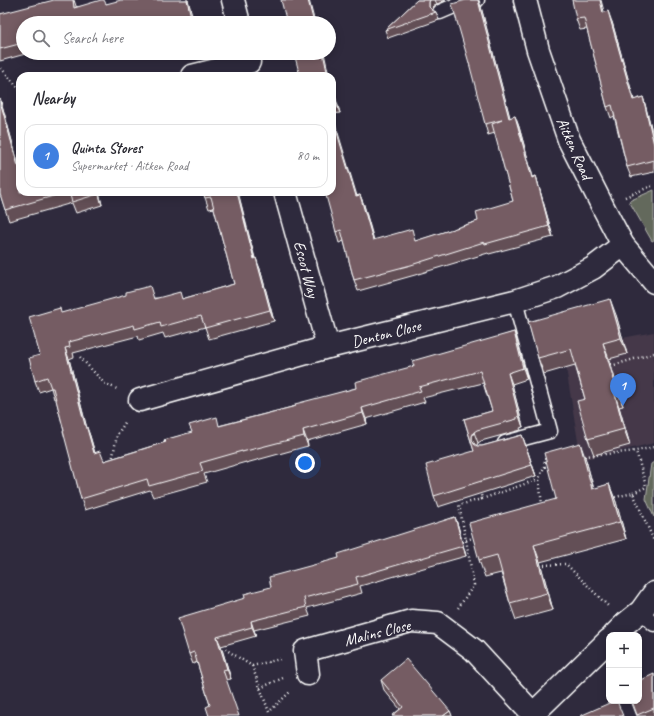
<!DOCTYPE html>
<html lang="en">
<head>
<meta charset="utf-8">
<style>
	body { margin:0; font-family:Caveat,sans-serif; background:#f2f2f3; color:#2b2b33 }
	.controls { position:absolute; right:12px; bottom:12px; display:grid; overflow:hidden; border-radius:8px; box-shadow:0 2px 10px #0003 }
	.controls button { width:36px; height:36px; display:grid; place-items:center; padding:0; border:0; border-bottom:1px solid #e1e1e2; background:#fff; color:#2b2b33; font:20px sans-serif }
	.you { position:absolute; left:305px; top:463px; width:14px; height:14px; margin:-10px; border:3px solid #fff; border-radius:50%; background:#1a73e8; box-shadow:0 0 0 6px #1a73e833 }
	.badge { display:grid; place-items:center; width:26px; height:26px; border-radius:50%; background:#0f766e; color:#fff; font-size:13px; font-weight:700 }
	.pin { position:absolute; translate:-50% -33px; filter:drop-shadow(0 1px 2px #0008) }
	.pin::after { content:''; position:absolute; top:21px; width:14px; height:12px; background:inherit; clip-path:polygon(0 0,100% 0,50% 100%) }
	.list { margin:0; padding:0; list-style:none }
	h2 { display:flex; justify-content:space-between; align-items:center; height:52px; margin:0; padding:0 16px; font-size:17px }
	h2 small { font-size:13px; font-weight:400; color:#7c7c81 }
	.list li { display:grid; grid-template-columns:26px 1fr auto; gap:12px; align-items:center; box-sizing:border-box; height:64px; margin:0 8px 8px; padding:0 8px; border:1px solid #e1e1e2; border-radius:12px }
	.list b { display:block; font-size:15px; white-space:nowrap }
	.list p { margin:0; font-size:13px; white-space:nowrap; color:#7c7c81 }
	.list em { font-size:13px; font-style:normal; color:#7c7c81 }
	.icon { flex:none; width:22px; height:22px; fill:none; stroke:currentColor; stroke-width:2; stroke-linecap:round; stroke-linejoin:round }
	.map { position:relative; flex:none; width:654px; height:716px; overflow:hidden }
	.search { position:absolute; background:#fff; box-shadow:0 2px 10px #0003; left:16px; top:16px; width:320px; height:44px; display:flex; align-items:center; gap:10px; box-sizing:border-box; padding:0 14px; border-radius:22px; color:#7c7c81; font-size:15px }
	.panel { position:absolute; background:#fff; box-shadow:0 2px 10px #0003; left:16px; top:72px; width:320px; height:124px; border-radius:12px }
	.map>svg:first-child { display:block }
	.built { fill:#443949 }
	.green { fill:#64695c; stroke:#b2b4ae }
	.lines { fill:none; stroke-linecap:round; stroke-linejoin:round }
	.service-casing { stroke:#fff; stroke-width:17 }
	.minor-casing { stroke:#fff; stroke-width:25 }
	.tertiary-casing { stroke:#fff; stroke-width:25 }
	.path { stroke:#fff; stroke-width:2.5; stroke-dasharray:1 3; stroke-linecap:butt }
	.service { stroke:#2f2a3d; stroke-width:14 }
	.minor { stroke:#2f2a3d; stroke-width:22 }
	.tertiary { stroke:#2f2a3d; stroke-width:22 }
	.wall { fill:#644f56; stroke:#fff }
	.shaded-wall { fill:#514046; stroke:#fff }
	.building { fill:#745c64; stroke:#fff }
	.labels { text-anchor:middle; stroke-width:3; stroke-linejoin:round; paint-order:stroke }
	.street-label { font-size:16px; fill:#fff; stroke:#2f2a3d }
</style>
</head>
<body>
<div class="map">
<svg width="654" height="716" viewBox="0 0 654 716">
	<rect width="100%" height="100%" fill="#2f2a3d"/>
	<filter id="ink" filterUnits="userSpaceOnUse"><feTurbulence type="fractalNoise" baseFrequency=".025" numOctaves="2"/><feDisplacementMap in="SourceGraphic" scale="8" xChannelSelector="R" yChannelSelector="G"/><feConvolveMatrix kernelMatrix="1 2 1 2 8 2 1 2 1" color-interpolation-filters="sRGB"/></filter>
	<g filter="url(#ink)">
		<polygon class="built" points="654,332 654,443 581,460 563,349"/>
		<g class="green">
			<polygon points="654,190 654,240 652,241 629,201"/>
			<polygon points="654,462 654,517 646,499 651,464"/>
		</g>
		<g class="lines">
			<g class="service-casing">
				<g id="service">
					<polyline points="440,12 454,6 477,0"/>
					<polyline points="505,443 550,431 515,301"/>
					<polyline points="641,611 654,624"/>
				</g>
			</g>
			<g class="minor-casing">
				<g id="minor">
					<polyline points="233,0 239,23"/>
					<polyline points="525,0 538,50 569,140 603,207 623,245 654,282"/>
					<polyline points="192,76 249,62"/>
					<polyline points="285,192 328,347"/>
					<polyline points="140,400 328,347 515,301 557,287 593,268 623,245"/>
					<polyline points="308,674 305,651 411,621 438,623 474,650 533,714"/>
				</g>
			</g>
			<g class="tertiary-casing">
				<g id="tertiary">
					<polyline points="614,635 625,624 641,611 654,593"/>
					<polyline points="531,716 609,640"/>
				</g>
			</g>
			<g class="path">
				<polyline points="1,68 20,90"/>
				<polyline points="625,197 654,185"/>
				<polyline points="80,357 104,383 117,389"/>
				<polyline points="611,366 654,353"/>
				<polyline points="581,457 586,456 636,451 654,447"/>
				<polyline points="112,461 117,435 126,421"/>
				<polyline points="544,467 546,455"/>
				<polyline points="633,493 644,488 646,486 636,451"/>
				<polyline points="611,498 633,493 654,541"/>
				<polyline points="482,499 539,479"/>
				<polyline points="542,505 539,479 544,467 550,466"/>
				<polyline points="466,540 476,537"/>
				<polyline points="544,565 566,564 608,606"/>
				<polyline points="458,608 474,585 466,540 459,505 482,499 480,491"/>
				<polyline points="225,649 252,666 280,659"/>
				<polyline points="252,666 269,712 291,691"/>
				<polyline points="260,688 283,678"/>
			</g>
			<use href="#service" class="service"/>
			<use href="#minor" class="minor"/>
			<use href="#tertiary" class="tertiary"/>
		</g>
		<g class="wall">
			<polygon points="188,0 194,23 23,23 23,53 29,53 0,61 0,14 106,4"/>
			<polygon points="417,0 446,0 437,4 433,7 432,10 436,12 439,20 388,38 385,30"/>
			<polygon points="466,0 479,0 481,7 510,118 515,116 519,127 533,177 536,176 539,187 553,237 489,254 488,253 415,275 358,291 354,280 344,241 339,243 336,232 332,192 332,86 340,113 332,114 356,196 360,195 364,205 374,240 416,241 478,221 513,201 495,133 488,135 485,124"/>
			<polygon points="604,12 612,22 634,100 643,97 646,108 654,139 654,172 631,177 627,167 614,116 611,118 607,107 587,29 580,30 576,19"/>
			<polygon points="0,98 19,166 20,192 100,192 99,192 102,205 76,213 72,203 9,221 0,194"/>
			<polygon points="203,192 238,192 255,258 260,269 274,321 209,339 205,327 165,338 163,333 139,340 138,336 73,353 74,357 69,359 86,425 90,436 95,453 104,461 165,442 164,440 296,406 356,388 414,366 514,332 518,343 527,379 512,384 523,427 520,428 521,430 481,441 478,443 476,446 482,446 522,435 536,476 438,507 434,496 474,451 464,419 492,411 483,383 423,398 425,402 366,419 367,424 307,441 308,446 246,463 246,462 204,474 207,482 153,497 150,490 85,510 81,499 56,399 54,399 51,388 39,392 35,381 40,355 62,313 155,298 182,299 234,284 214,208 209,209"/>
			<polygon points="616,315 627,354 609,359 623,406 619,407 630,445 594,455 588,439 585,399 575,365 544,374 538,358"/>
			<polygon points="586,460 594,489 609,484 616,502 626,539 540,562 553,610 516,620 510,603 501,573 485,577 479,560 556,499"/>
			<polygon points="455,517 458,526 466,556 360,586 362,593 307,608 310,616 254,630 256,636 221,646 231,679 226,680 210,705 197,662 193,664 189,654 245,598 271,587 339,558"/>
			<polygon points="654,674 654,715 652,716 637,716 631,701"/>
			<polygon points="381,680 450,711 452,716 392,716 400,709 384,690"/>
		</g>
		<g class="shaded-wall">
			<polygon points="73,0 74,0 76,6 78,19 74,8"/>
			<polygon points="187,0 188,0 194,23 191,17"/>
			<polygon points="308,0 309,0 315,23 314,23"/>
			<polygon points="430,0 435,0 437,4 433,7 432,11 432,15 429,7 429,2"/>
			<polygon points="478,0 481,7 513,129 509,118"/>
			<polygon points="600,0 601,0 607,23 603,13"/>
			<polygon points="608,11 612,22 637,110 633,100"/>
			<polygon points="323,53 324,53 329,76 328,76 326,68"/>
			<polygon points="332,86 340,113 336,102 332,88"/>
			<polygon points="643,97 646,108 654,139 654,145"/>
			<polygon points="0,98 20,170 18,166 0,101"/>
			<polygon points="332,113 360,206 356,196 332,116"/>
			<polygon points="515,116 519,127 536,188 532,178"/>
			<polygon points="536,176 539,187 553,237 549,226"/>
			<polygon points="98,192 99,192 102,205"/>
			<polygon points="237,192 238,192 248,234 258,270 254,259"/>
			<polygon points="360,195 364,205 376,251 373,240"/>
			<polygon points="256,258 260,269 274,321 270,310"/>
			<polygon points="610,299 616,315 627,354 621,338"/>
			<polygon points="514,332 518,343 527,379 523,368"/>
			<polygon points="603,343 609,359 623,406 617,390"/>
			<polygon points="65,348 69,359 89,436 85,425"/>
			<polygon points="508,373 512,384 523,427 519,416"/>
			<polygon points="614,391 619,407 630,445 624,429"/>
			<polygon points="362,408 366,419 367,424 363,413"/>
			<polygon points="86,425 90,436 98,464 94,453"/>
			<polygon points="303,430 307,441 308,446 304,436"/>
			<polygon points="474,432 478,443 476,446 472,440 472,436"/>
			<polygon points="522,435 526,446 536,476 532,465"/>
			<polygon points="580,443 586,460 598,506 592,489"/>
			<polygon points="609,484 616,502 626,539 620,522"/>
			<polygon points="455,517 458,526 466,556 463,546"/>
			<polygon points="534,545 540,562 553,610 547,593"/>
			<polygon points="251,621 256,636 252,627"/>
			<polygon points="217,637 221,646 231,679 227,669"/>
			<polygon points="450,711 452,716 443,716"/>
		</g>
		<g class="building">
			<polygon points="54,0 73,0 74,8 101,0 104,0 106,4 121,0 187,0 191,17 169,23 23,23 23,43 0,49 0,14"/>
			<polygon points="281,0 308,0 314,23 287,23"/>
			<polygon points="417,0 430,0 429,2 429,7 432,10 436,12 385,30"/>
			<polygon points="466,0 478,0 509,118 515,116 532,178 536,176 549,226 485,244 484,242 411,265 354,280 341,230 336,232 325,192 332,192 332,116 356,196 360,195 373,240 412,229 415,241 478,221 476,212 513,201 492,124 502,120 485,124 469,63 452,4"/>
			<polygon points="572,0 600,0 603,13 608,11 633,100 643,97 654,145 654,160 627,167 612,105 607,107 584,18 576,19"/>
			<polygon points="294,53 323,53 328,76 300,76"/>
			<polygon points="332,88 336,102 332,103"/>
			<polygon points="0,101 18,166 20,166 20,192 67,192 5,210 0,194"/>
			<polygon points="69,192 98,192 98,194 72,202"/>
			<polygon points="203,192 237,192 254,259 256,258 270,310 205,328 201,316 161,327 160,322 135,329 134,325 69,342 70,347 65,348 85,425 86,425 94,453 100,451 104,461 166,442 164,440 192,432 189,425 217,417 219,426 296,406 295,404 356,388 355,382 414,366 412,361 514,332 523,368 508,373 519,416 517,417 517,419 477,430 474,432 472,436 472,440 474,444 477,446 482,446 522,435 532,465 434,496 426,465 474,451 464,419 492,411 480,371 419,387 421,391 362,408 363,413 303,430 304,436 242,452 242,451 200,463 203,471 149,486 147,479 81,499 63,431 64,431 53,388 51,388 47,377 35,381 29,358 40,355 29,317 60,308 61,313 126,295 126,292 150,286 154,299 180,292 182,299 234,284 211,197 205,198"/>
			<polygon points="610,299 621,338 603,343 617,390 614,391 624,429 588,439 577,401 585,399 571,349 538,358 528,322"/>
			<polygon points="580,443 592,489 609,484 620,522 534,545 547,593 510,603 497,555 479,560 469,523 556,499 544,453"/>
			<polygon points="455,517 463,546 356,577 358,584 304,598 306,607 251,621 252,627 217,637 227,669 223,670 239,716 209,716 206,707 210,705 194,652 189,654 178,618 245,598 244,594 271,587 269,577 339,558 338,554"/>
			<polygon points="406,659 450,711 443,716 392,716 403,707 381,680"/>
			<polygon points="654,674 654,708 637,715 632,701 639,701 639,681"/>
			<polygon points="614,701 617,701 623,716 580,716"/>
		</g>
	</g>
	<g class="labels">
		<g class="street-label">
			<text transform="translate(575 148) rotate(66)" y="6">Aitken Road</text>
			<text transform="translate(307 269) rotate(75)" y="6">Escot Way</text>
			<text transform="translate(386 333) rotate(-14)" y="6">Denton Close</text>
			<text transform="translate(377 632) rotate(-14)" y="6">Malins Close</text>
		</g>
	</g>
</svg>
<div class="controls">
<button>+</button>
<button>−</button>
</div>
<div class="you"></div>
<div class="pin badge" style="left:623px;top:406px;background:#3f7fe0">1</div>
<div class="search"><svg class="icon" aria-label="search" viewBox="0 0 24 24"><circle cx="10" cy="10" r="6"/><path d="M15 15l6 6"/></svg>Search here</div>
<section class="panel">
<h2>Nearby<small></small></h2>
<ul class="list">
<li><span class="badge" style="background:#3f7fe0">1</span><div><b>Quinta Stores</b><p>Supermarket · Aitken Road</p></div><em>80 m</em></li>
</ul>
</section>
</div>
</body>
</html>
